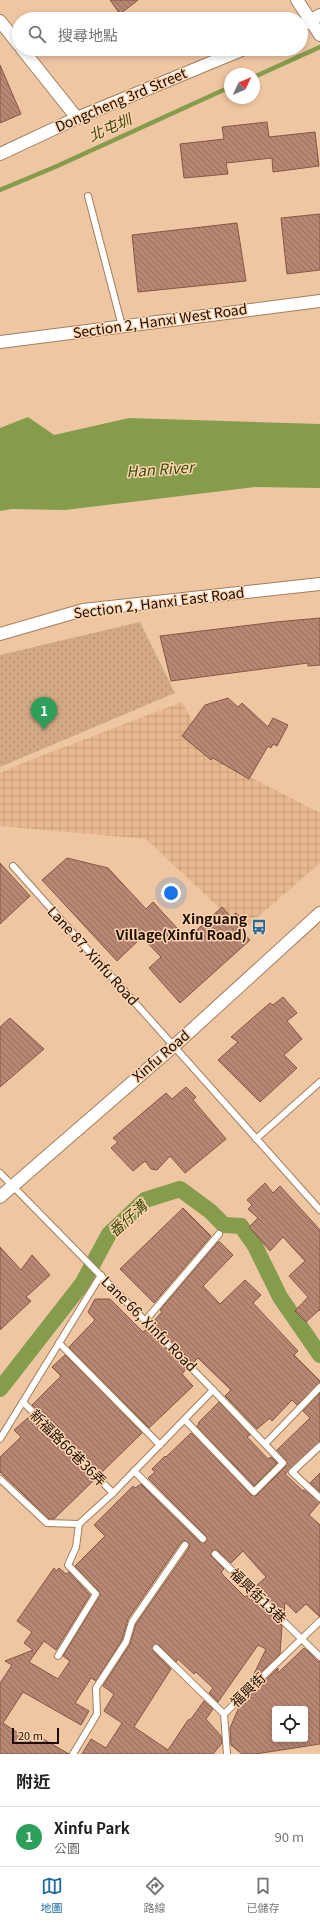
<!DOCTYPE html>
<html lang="zh-TW">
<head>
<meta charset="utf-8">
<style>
	body { margin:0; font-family:Georgia,"Noto Sans TC",serif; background:#f6f6f6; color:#202124 }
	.controls { position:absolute; right:12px; bottom:12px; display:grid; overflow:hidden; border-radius:4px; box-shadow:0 2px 6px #0003 }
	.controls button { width:36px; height:36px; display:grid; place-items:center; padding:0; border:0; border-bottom:1px solid #e0e0e0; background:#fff; color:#202124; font:20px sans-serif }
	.compass { position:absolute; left:224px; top:68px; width:36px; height:36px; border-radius:50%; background:#fff; box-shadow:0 2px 6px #0003; rotate:46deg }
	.scale { position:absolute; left:12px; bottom:10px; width:47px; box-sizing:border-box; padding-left:4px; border:2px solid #1b0d02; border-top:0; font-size:11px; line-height:14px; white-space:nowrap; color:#1b0d02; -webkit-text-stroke:3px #fcd3af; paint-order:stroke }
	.you { position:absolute; left:171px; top:893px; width:14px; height:14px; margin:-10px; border:3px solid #fff; border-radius:50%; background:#1a73e8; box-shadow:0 0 0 6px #1a73e833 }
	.badge { display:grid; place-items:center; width:26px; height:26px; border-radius:50%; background:#1f6b9e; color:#fff; font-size:13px; font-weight:700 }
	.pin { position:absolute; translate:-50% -33px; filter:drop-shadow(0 1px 2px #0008) }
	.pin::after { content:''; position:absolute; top:21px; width:14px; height:12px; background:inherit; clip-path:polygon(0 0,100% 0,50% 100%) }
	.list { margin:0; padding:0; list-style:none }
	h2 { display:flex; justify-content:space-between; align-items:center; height:52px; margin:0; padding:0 16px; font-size:17px }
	h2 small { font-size:13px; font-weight:400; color:#757577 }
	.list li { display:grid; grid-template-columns:26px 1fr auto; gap:12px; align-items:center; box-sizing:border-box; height:60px; padding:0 16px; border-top:1px solid #e0e0e0 }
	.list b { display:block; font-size:15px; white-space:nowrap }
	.list p { margin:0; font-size:13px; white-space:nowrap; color:#757577 }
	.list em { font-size:13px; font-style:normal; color:#757577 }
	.icon { flex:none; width:22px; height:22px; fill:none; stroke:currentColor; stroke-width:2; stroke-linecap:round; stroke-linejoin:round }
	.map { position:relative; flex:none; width:320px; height:1754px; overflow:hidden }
	.search { position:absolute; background:#fff; box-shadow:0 2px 6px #0003; left:12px; right:12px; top:12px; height:44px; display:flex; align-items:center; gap:10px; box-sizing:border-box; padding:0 14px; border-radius:22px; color:#757577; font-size:15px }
	.sheet { height:112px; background:#fff }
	nav { display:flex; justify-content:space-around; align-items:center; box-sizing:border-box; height:56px; border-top:1px solid #e0e0e0; background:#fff; font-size:11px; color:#757577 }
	nav a { display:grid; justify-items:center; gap:2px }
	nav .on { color:#1f6b9e }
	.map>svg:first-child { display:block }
	.industrial { fill:url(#industrial-grid) }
	.park { fill:url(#park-dots) }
	.water { fill:#849c4c }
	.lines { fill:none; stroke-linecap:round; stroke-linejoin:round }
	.stream { stroke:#849c4c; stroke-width:4.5 }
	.canal { stroke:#849c4c; stroke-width:16 }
	.building { fill:url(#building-back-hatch); stroke:#845744; fill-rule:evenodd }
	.lane-casing { stroke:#a37e5c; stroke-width:8 }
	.street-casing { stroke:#a37e5c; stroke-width:14 }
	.lane { stroke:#fff; stroke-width:6 }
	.street { stroke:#fff; stroke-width:12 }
	.labels { text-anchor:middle; stroke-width:3; stroke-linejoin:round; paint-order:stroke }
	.street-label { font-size:14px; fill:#1b0d02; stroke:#fcd3af }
	.poi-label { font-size:14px; font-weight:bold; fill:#1b0d02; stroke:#fcd3af; text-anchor:end }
	.water-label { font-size:15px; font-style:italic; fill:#3a4a0e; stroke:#fcd3af }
</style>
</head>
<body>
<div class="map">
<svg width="320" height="1754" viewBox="0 0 320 1754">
	<defs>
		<pattern id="industrial-grid" width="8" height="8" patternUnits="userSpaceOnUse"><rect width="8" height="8" fill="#e8b991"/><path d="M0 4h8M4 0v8" fill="none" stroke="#c69e7b"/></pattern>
		<pattern id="park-dots" width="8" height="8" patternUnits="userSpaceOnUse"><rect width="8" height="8" fill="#d2a984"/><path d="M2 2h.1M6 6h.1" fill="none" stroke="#b49070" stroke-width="1.8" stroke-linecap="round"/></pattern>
		<pattern id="building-back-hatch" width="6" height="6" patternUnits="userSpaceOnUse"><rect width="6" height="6" fill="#b78773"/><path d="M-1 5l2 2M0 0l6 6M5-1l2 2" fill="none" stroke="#946d5c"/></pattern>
	</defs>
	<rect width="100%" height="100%" fill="#efc6a2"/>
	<polygon class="industrial" points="182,702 213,758 320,813 320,863 243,930 146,839 0,826 0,773 28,761"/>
	<polygon class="park" points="140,622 175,693 0,767 0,655"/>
	<polygon class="water" points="28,417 54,435 129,418 320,424 320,488 255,487 65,510 12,509 0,511 0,428"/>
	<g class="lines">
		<g class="stream">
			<polyline points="254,77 320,47"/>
			<polyline points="0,190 55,167 230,87"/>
		</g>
		<polyline class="canal" points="0,1389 82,1284 109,1234 145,1200 180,1189 210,1211 224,1225 241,1226 255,1246 280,1297 320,1355"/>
	</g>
	<g class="building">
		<polygon points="110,0 138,0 120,14"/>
		<polygon points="0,65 21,114 0,123"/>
		<polygon points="267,122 269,137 315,132 319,166 273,172 272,158 226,163 228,174 184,178 180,144 224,139 222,127"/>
		<polygon points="320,214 320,270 287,274 281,218"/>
		<polygon points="237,223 246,281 138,292 132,235"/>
		<polygon points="320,618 320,665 308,666 308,663 171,681 160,636 276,622"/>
		<polygon points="228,698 238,707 242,703 268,727 273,718 288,725 277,746 273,744 271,748 268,746 249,779 213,758 211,760 182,736 205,705"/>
		<polygon points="67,858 108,868 146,909 153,902 187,939 222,907 231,917 236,913 246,924 240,929 250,940 180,1003 149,968 161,957 142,937 117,961 42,880"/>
		<polygon points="0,863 30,896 0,924"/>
		<polygon points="283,997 297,1013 287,1021 302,1039 284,1055 297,1068 260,1102 218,1060 238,1042 231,1037 270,1003 273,1005"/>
		<polygon points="10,1018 44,1049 0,1087 0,1027"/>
		<polygon points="186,1087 196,1097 193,1100 226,1139 185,1173 170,1156 157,1170 151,1169 145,1161 133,1171 111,1148 118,1142 113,1138 166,1093 172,1099"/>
		<polygon points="265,1183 273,1193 280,1186 320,1230 320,1311 319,1310 306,1322 295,1311 308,1297 289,1276 305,1261 283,1237 270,1251 249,1227 258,1218 248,1209 252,1205 247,1200"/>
		<polygon points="183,1208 211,1236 154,1303 120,1269"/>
		<polygon points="218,1242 220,1242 233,1255 203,1286 220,1304 245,1280 261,1295 253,1303 298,1351 294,1355 320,1381 320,1383 297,1405 292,1400 272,1421 270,1418 257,1429 225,1396 231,1390 198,1358 193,1363 153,1322 162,1312 160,1310"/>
		<polygon points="0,1247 21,1270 32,1255 50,1275 26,1297 31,1301 0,1330"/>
		<polygon points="95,1299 110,1299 143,1332 147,1329 186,1369 182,1374 193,1386 149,1428 69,1347 95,1320 88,1312"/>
		<polygon points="65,1355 142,1433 100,1474 32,1405 61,1376 52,1367"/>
		<polygon points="320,1393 320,1442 285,1474 303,1491 304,1490 320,1502 309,1515 320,1525 320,1617 306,1604 296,1613 285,1602 284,1615 255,1587 266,1577 243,1551 231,1563 218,1551 214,1550 212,1551 211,1556 224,1569 221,1572 223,1575 245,1597 249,1594 282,1626 280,1654 250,1682 266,1649 258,1645 218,1702 209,1693 213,1688 196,1672 194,1674 178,1659 176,1662 159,1645 155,1644 152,1647 153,1651 171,1669 134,1727 168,1750 188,1720 191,1719 204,1701 213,1709 206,1719 221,1736 222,1743 213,1754 82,1754 91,1739 106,1748 122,1723 104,1711 114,1694 103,1686 130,1644 136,1624 189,1548 189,1543 185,1541 181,1542 128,1619 122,1640 96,1681 91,1678 75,1703 89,1711 81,1725 23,1692 3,1723 33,1743 38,1736 69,1754 0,1754 0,1683 12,1665 5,1661 33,1650 24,1643 32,1632 17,1621 54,1568 56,1571 59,1568 66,1574 69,1572 90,1595 56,1650 44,1641 29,1662 58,1679 70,1661 63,1656 100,1595 99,1591 75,1566 105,1536 94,1525 133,1486 135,1488 141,1484 200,1542 205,1543 207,1540 206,1536 148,1478 155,1472 152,1469 165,1456 166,1457 191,1433 251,1495 256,1496 286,1466 286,1460 277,1450 310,1418 303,1411"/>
		<polygon points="219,1402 250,1435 247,1437 268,1459 271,1457 277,1463 254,1486 197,1426 199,1424 198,1423"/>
		<polygon points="30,1416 94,1480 54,1519 49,1519 0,1472 0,1457 21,1437 14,1430"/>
		<polygon points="320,1473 320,1492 310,1483"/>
		<path d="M304 1648 320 1661V1744L255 1754H242L231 1745 230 1728 240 1705 278 1668V1673ZM275 1709H305V1743V1739H275Z"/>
	</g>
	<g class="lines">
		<g class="lane-casing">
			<g id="lane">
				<polyline points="88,196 122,326"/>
				<polyline points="13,866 320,1210"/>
				<polyline points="256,1139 320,1082"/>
				<polyline points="0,1173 213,1390 283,1463 254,1492 185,1420"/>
				<polyline points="145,1321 219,1234"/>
				<polyline points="59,1343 160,1445"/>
				<polyline points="23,1402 113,1493"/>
				<polyline points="0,1439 101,1275"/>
				<polyline points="265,1444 320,1387"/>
				<polyline points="320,1446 292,1472 320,1498"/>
				<polyline points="134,1471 203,1539"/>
				<polyline points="0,1479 47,1523 79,1524"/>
				<polyline points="215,1554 320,1657"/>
				<polyline points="156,1648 224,1714"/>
				<polyline points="58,1656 96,1594 68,1565 76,1547 79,1524 113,1493 213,1390"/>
				<polyline points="73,1754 97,1714 96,1688 126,1642 132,1622 185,1545"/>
				<polyline points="227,1754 224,1714 320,1621"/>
			</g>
		</g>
		<g class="street-casing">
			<g id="street">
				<polyline points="297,0 320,35"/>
				<polyline points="0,21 19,45"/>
				<polyline points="301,26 320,15"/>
				<polyline points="22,49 77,118"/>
				<polyline points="0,154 77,118 244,49"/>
				<polyline points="0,342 320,301"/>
				<polyline points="0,634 83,610 320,584"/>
				<polyline points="0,1197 174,1046 320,913"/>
			</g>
		</g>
		<use href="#lane" class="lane"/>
		<use href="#street" class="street"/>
	</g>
	<defs>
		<g id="bus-bare" transform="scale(1.2)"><path d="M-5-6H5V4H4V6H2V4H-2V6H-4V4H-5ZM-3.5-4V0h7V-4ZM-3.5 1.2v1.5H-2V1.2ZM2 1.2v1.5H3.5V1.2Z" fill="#1f6b9e" stroke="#fcd3af" stroke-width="2.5" paint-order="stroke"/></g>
	</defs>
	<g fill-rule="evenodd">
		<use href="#bus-bare" x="259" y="927"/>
	</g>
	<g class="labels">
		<g class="street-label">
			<text transform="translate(121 100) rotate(-23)" y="5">Dongcheng 3rd Street</text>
			<text transform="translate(160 321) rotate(-8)" y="5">Section 2, Hanxi West Road</text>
			<text transform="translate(159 603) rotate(-7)" y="5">Section 2, Hanxi East Road</text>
			<text transform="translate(93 956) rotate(48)" y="5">Lane 87, Xinfu Road</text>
			<text transform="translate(161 1056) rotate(-41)" y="5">Xinfu Road</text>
			<text transform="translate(149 1324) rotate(45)" y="5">Lane 66, Xinfu Road</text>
			<text transform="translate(68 1448) rotate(45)" y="5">新福路66巷36弄</text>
			<text transform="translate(258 1596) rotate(44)" y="5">福興街13巷</text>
			<text transform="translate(248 1690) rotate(-44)" y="5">福興街</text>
		</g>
		<g class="poi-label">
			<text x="247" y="924">Xinguang<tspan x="247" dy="16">Village(Xinfu Road)</tspan></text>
		</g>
		<g class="water-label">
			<text transform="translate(110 128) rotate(-24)" y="5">北屯圳</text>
			<text transform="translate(160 470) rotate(-4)" y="5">Han River</text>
			<text transform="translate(128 1219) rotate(-42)" y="5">番仔溝</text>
		</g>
	</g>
</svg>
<div class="controls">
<button><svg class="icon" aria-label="locate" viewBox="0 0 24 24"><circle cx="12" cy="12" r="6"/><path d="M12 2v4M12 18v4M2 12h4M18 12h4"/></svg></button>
</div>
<svg class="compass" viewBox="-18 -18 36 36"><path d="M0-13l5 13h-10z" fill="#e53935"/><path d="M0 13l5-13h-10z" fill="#757577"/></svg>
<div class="scale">20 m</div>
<div class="you"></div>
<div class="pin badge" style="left:44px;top:730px;background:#2e9e5b">1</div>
<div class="search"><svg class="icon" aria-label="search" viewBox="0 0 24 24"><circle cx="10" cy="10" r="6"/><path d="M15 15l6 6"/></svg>搜尋地點</div>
</div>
<section class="sheet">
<h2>附近<small></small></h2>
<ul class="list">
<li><span class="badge" style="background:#2e9e5b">1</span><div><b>Xinfu Park</b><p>公園</p></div><em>90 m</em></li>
</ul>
</section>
<nav>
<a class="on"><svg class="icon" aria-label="map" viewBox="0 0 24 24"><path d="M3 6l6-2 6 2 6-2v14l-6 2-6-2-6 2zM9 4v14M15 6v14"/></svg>地圖</a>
<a><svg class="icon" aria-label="directions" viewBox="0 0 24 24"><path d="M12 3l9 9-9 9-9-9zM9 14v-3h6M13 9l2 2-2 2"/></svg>路線</a>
<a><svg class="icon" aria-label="saved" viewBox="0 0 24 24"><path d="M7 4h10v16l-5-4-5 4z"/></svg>已儲存</a>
</nav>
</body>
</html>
